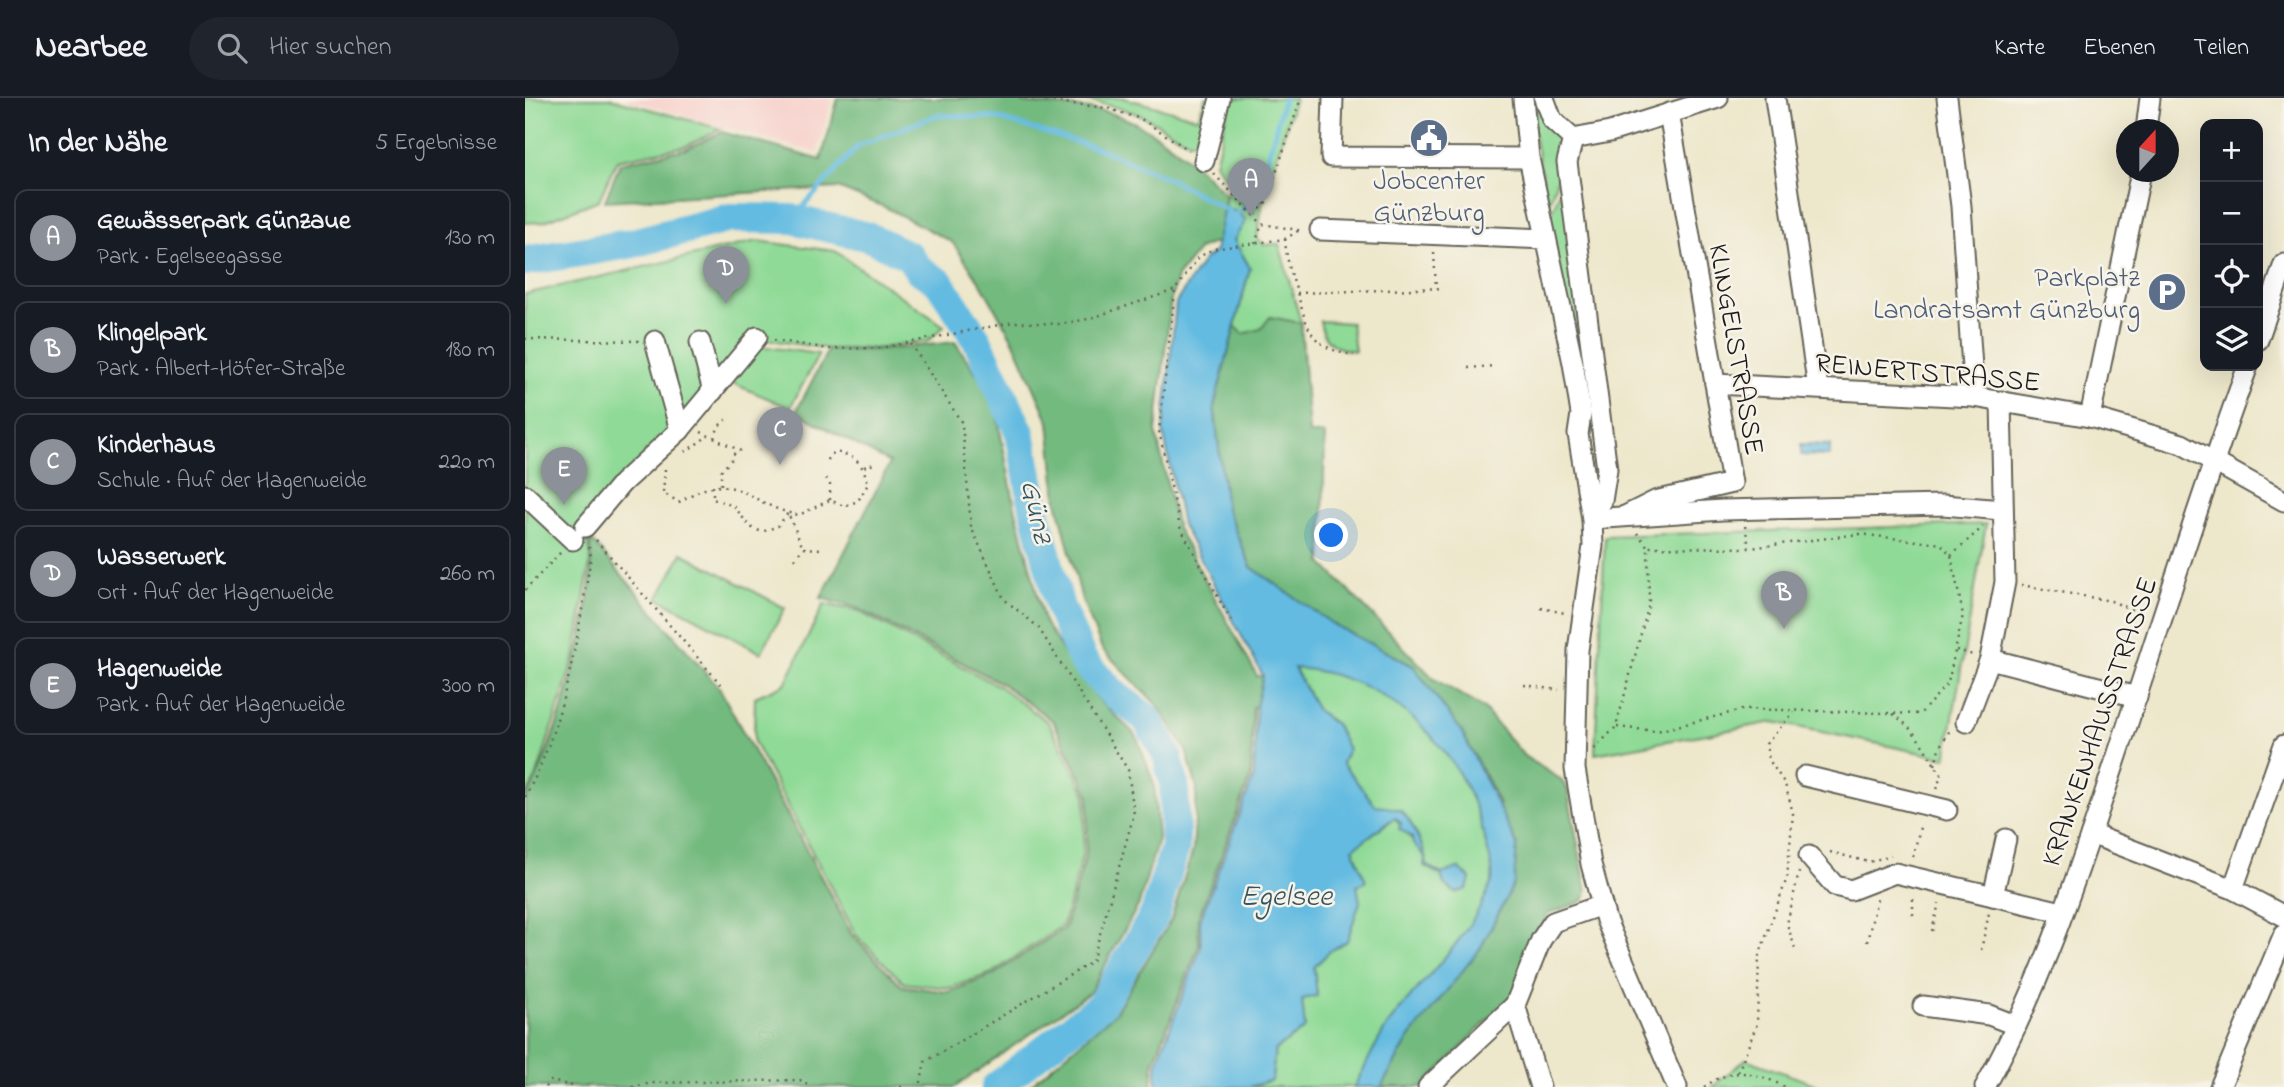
<!DOCTYPE html>
<html lang="de">
<head>
<meta charset="utf-8">
<style>
	body { margin:0; font-family:"Indie Flower",sans-serif; background:#20242c; color:#f1f3f6 }
	.controls { position:absolute; right:21px; top:21px; display:grid; overflow:hidden; border-radius:14px; box-shadow:0 7px 28px #0002 }
	.controls button { width:63px; height:63px; display:grid; place-items:center; padding:0; border:0; border-bottom:2px solid #363941; background:#171b24; color:#f1f3f6; font:35px sans-serif }
	.compass { position:absolute; left:1591px; top:21px; width:63px; height:63px; border-radius:50%; background:#171b24; box-shadow:0 7px 28px #0002; rotate:21deg }
	.you { position:absolute; left:807px; top:438px; width:24px; height:24px; margin:-18px; border:5px solid #fff; border-radius:50%; background:#1a73e8; box-shadow:0 0 0 10px #1a73e833 }
	.badge { display:grid; place-items:center; width:46px; height:46px; border-radius:50%; background:#8c9099; color:#fff; font-size:23px; font-weight:700 }
	.pin { position:absolute; translate:-50% -58px; filter:drop-shadow(0 2px 4px #0008) }
	.pin::after { content:''; position:absolute; top:37px; width:24px; height:21px; background:inherit; clip-path:polygon(0 0,100% 0,50% 100%) }
	.list { margin:0; padding:0; list-style:none }
	h2 { display:flex; justify-content:space-between; align-items:center; height:91px; margin:0; padding:0 28px; font-size:30px }
	h2 small { font-size:23px; font-weight:400; color:#9ea1a6 }
	.list li { display:grid; grid-template-columns:46px 1fr auto; gap:21px; align-items:center; box-sizing:border-box; height:98px; margin:0 14px 14px; padding:0 14px; border:2px solid #363941; border-radius:14px }
	.list b { display:block; font-size:26px; white-space:nowrap }
	.list p { margin:0; font-size:23px; white-space:nowrap; color:#9ea1a6 }
	.list em { font-size:23px; font-style:normal; color:#9ea1a6 }
	.icon { flex:none; width:38px; height:38px; fill:none; stroke:currentColor; stroke-width:2; stroke-linecap:round; stroke-linejoin:round }
	.map { position:relative; flex:none; width:1759px; height:989px; overflow:hidden }
	header { display:flex; align-items:center; gap:42px; box-sizing:border-box; height:98px; padding:0 35px; background:#171b24; border-bottom:2px solid #363941 }
	header strong { font-size:33px }
	nav { display:flex; gap:38px; margin-inline-start:auto; font-size:24px }
	.search { width:490px; height:63px; background:#20242c; display:flex; align-items:center; gap:18px; box-sizing:border-box; padding:0 24px; border-radius:38px; color:#9ea1a6; font-size:26px }
	main { display:flex }
	aside { flex:1; background:#171b24 }
	.map>svg:first-child { display:block }
	.built { fill:#f7d0cb }
	.green { fill:#8fda96; stroke:#567b59; stroke-width:2 }
	.forest { fill:#73ba7f; stroke:#486b4e; stroke-width:2 }
	.water { fill:#64bbe1; stroke:#406c7e; stroke-width:2 }
	.lines { fill:none; stroke-linecap:round; stroke-linejoin:round }
	.stream { stroke:#64bbe1; stroke-width:5 }
	.river { stroke:#64bbe1; stroke-width:30 }
	.minor-casing { stroke:#656359; stroke-width:23 }
	.path { stroke:#656359; stroke-width:2.5; stroke-dasharray:2 5; stroke-linecap:butt }
	.minor { stroke:#fff; stroke-width:19 }
	.labels { text-anchor:middle; stroke-width:5; stroke-linejoin:round; paint-order:stroke }
	.service-label { font-size:28px; fill:#4e5e75; stroke:#f7f3e8 }
	.street-label { font-size:28px; fill:#1c1c1c; stroke:#f7f3e8 }
	.water-label { font-size:30px; font-style:italic; fill:#355461; stroke:#f7f3e8 }
</style>
</head>
<body>
<header>
<strong>Nearbee</strong>
<div class="search"><svg class="icon" aria-label="search" viewBox="0 0 24 24"><circle cx="10" cy="10" r="6"/><path d="M15 15l6 6"/></svg>Hier suchen</div>
<nav><a>Karte</a><a>Ebenen</a><a>Teilen</a></nav>
</header>
<main>
<aside>
<h2>In der Nähe<small>5 Ergebnisse</small></h2>
<ul class="list">
<li><span class="badge">A</span><div><b>Gewässerpark Günzaue</b><p>Park · Egelseegasse</p></div><em>130 m</em></li>
<li><span class="badge">B</span><div><b>Klingelpark</b><p>Park · Albert-Höfer-Straße</p></div><em>180 m</em></li>
<li><span class="badge">C</span><div><b>Kinderhaus</b><p>Schule · Auf der Hagenweide</p></div><em>220 m</em></li>
<li><span class="badge">D</span><div><b>Wasserwerk</b><p>Ort · Auf der Hagenweide</p></div><em>260 m</em></li>
<li><span class="badge">E</span><div><b>Hagenweide</b><p>Park · Auf der Hagenweide</p></div><em>300 m</em></li>
</ul>
</aside>
<div class="map">
<svg width="1759" height="989" viewBox="0 0 1759 989">
	<rect width="100%" height="100%" fill="#f7f3e8"/>
	<filter id="ink" filterUnits="userSpaceOnUse"><feTurbulence type="fractalNoise" baseFrequency=".0143" numOctaves="2"/><feDisplacementMap in="SourceGraphic" scale="14" xChannelSelector="R" yChannelSelector="G"/><feConvolveMatrix kernelMatrix="1 2 1 2 8 2 1 2 1" color-interpolation-filters="sRGB"/></filter>
	<filter id="wash" filterUnits="userSpaceOnUse"><feTurbulence type="fractalNoise" baseFrequency=".00686" numOctaves="4" result="noise"/><feDisplacementMap in="SourceGraphic" scale="28" xChannelSelector="R" yChannelSelector="G"/><feGaussianBlur stdDeviation="1.57" result="paint"/><feColorMatrix in="noise" values="0 0 0 0 0 0 0 0 0 0 0 0 0 0 0 0 0 1.4 0 .05"/><feComposite in="paint" operator="in"/></filter>
	<g filter="url(#wash)">
		<rect width="100%" height="100%" fill="#ede7cb"/>
		<polygon class="built" points="97,0 307,0 292,55"/>
		<g class="green">
			<polygon points="0,0 85,0 196,31 161,48 92,62 74,102 18,124 0,125"/>
			<path d="M543 0H599L673 20 680 0H693L681 45C658 47 639 27 617 18 593 8 569 4 543 0Z"/>
			<polygon points="705,0 770,0 738,102 732,140 739,147 754,146 776,225 746,219 736,231 718,236 710,228 725,170 709,142 712,114 699,108 701,97 708,88 690,66"/>
			<path d="M1002 0H1014C1044 54 1042 51 1023 109Z"/>
			<polygon points="1040,79 1073,332 1064,333 1060,293 1024,122"/>
			<polygon points="232,143 310,153 419,228 403,243 356,250 304,251 232,240 60,429 66,459 49,560 11,680 0,699 0,196"/>
			<path d="M795 223 826 225 830 253C809 251 798 244 795 223Z"/>
			<polygon points="234,248 294,256 265,310 205,284"/>
			<polygon points="1461,426 1421,660 1249,624 1070,656 1080,438"/>
			<polygon points="157,455 260,510 236,555 133,500"/>
			<polygon points="299,506 333,513 474,588 524,625 561,697 558,755 538,827 467,875 424,890 379,885 331,837 229,644 230,599 260,586"/>
			<path d="M769 569C863 576 940 650 960 741 962 752 970 772 967 782 948 839 900 878 865 924 851 943 841 968 829 989H724L747 982 750 952 780 930 777 901 792 897 789 869 805 853 822 843 832 787 841 783 828 750 870 720 900 759V768L916 777 919 786 930 795 942 791 945 780 933 771 917 776 901 767C902 751 886 725 875 712L851 708 817 665 823 651 810 626 793 614Z"/>
			<polygon points="1221,961 1297,989 1187,989"/>
		</g>
		<g class="forest">
			<path d="M313 0H490L499 5C526 8 555 8 581 14 627 26 669 64 701 97L693 143 674 151 652 179 646 202 631 334 652 430 732 578H738L731 609H728L726 678 673 821 674 847 628 966 627 989H503L590 915 646 822 668 752 672 690 661 652 633 608 577 551 557 502 532 403 524 324 489 244 457 187 427 144 362 110 313 90 80 103 95 65 161 51 197 34 296 62Z"/>
			<polygon points="745,219 776,225 784,336 800,336 797,465 908,580 959,611 999,658 1035,681 1042,690 1062,794 1058,803 1023,816 989,895 898,989 856,989 884,940 955,851 989,785 973,703 937,634 888,568 809,527 726,469 701,411 689,308 710,228 718,236 736,231"/>
			<path d="M430 244 469 302 490 409 519 523 547 568 578 606 611 637 629 686 633 741 614 806 565 894 430 989H0V703C31 648 75 501 65 440L195 591 327 837 377 888 423 894 468 877 540 829 561 756 564 697 528 623 476 585 334 511 296 500 365 365 271 314 303 252H356Z"/>
		</g>
		<g class="water">
			<path d="M699 108 712 114 721 122 709 142 725 170 689 308 701 411 726 469 809 527 888 568 937 634 992 747 989 785 955 851 884 940 856 989H829C841 968 851 943 865 924 901 877 947 839 967 783 970 772 962 752 960 741 940 651 863 576 769 570L793 614 810 626 823 651 817 665 851 708C858 709 868 709 874 712 885 717 902 756 901 767L917 776 933 770 945 780 942 791 931 795 919 786 916 777 899 768 900 759 888 746 887 739 874 731 876 725 870 720C855 728 843 741 828 750L841 784 832 787 835 804 822 843 805 853 789 869 792 898 777 901 780 930 750 952 747 982 724 989H631V967L676 849 675 822 729 678 731 609 738 578 657 427 638 333 651 204 678 163 690 153Z"/>
			<polygon points="1276,346 1305,347 1305,358 1276,357"/>
		</g>
		<g class="lines">
			<g class="stream">
				<path d="M708 117C737 109 750 28 759 0"/>
				<polyline points="267,121 333,48 412,17 472,20 578,52 647,82 704,113"/>
			</g>
			<polyline class="river" points="0,163 104,146 205,120 267,121 344,139 384,158 394,172 414,184 452,242 495,335 509,409 535,510 558,563 590,597 622,621 642,657 649,686 650,749 630,816 576,907 471,989"/>
		</g>
	</g>
	<g filter="url(#ink)">
		<g class="lines">
			<g class="minor-casing">
				<g id="minor">
					<polyline points="808,0 806,59 1004,60"/>
					<polyline points="998,0 1004,60 1048,265 1056,316 1053,336 1067,421 1068,448 1053,552 1050,671 1066,766 1081,822 1152,989"/>
					<polyline points="1019,0 1027,22 1048,41 1085,34 1193,0"/>
					<polyline points="1250,0 1293,290"/>
					<polyline points="1422,0 1436,108 1449,299"/>
					<polyline points="1621,32 1625,0"/>
					<polyline points="1048,41 1042,64 1082,371 1077,403 1065,406"/>
					<polyline points="679,63 695,0"/>
					<polyline points="795,132 1021,141"/>
					<polyline points="1733,242 1759,166"/>
					<polyline points="130,243 155,332"/>
					<polyline points="175,244 188,293"/>
					<polyline points="1190,286 1449,299 1565,319 1657,346 1759,403"/>
					<polyline points="1565,319 1616,74"/>
					<polyline points="0,397 48,442"/>
					<polyline points="1100,418 1130,403 1207,385 1144,15"/>
					<polyline points="1067,421 1197,412 1418,407 1477,412"/>
					<polyline points="60,429 97,385 155,332 232,239"/>
					<polyline points="1465,561 1612,599"/>
					<polyline points="1441,624 1465,561 1480,484 1476,303"/>
					<polyline points="1280,678 1422,712"/>
					<polyline points="1566,736 1708,791 1759,818"/>
					<polyline points="1284,758 1310,788 1326,792 1370,775 1537,814"/>
					<polyline points="1708,791 1759,647"/>
					<polyline points="1468,798 1481,741"/>
					<polyline points="1398,908 1464,917 1490,927"/>
					<polyline points="903,989 990,907"/>
					<polyline points="1015,989 990,907 1016,842 1028,824 1077,807"/>
					<path d="M1460 989C1513 894 1549 788 1583 685 1630 546 1672 405 1723 268"/>
					<polyline points="1695,989 1759,836"/>
				</g>
			</g>
			<g class="path">
				<polyline points="500,0 581,10 616,21 664,52"/>
				<polyline points="689,76 737,126 779,133"/>
				<polyline points="730,116 741,105 776,0"/>
				<path d="M760 141C761 160 766 176 772 194 783 232 785 250 829 257"/>
				<polyline points="730,146 737,126"/>
				<polyline points="909,155 911,190"/>
				<polyline points="772,195 918,190"/>
				<polyline points="0,241 114,243"/>
				<polyline points="249,242 304,251 356,250 489,224 535,226 563,221 650,192"/>
				<polyline points="386,246 437,325 446,429 479,501 513,529 603,672 609,716 567,864 400,964 395,989"/>
				<polyline points="943,270 970,268"/>
				<polyline points="176,334 220,355"/>
				<polyline points="189,340 194,328 203,320"/>
				<polyline points="160,354 183,338"/>
				<polyline points="339,369 349,366"/>
				<path d="M140 371 138 395 154 404C212 366 221 408 274 417L305 402 319 408 333 403 343 386C338 365 331 357 309 354L301 364"/>
				<polyline points="301,380 305,387 305,402"/>
				<polyline points="196,387 196,373 207,361 211,351"/>
				<polyline points="188,388 188,401 209,408 225,429 237,434 253,428 263,415 278,450 296,451"/>
				<polyline points="1220,428 1224,449"/>
				<polyline points="1112,435 1123,449"/>
				<polygon points="1334,436 1416,446 1426,457 1438,517 1423,585 1395,616 1221,611 1132,633 1091,629 1124,506 1123,449 1225,450"/>
				<polyline points="71,442 199,590"/>
				<polyline points="1426,457 1458,429"/>
				<polyline points="270,461 278,450"/>
				<polyline points="1496,487 1586,503 1618,516"/>
				<polyline points="0,492 36,454"/>
				<polyline points="1016,510 1040,515"/>
				<polyline points="706,523 655,429 634,333 650,192 674,159 688,151 760,141 773,133"/>
				<polyline points="1431,552 1448,557"/>
				<polyline points="999,587 1034,592"/>
				<path d="M1368 616C1392 632 1400 653 1416 676L1412 692"/>
				<polyline points="1069,651 1091,629"/>
				<polyline points="1410,667 1414,650 1425,632"/>
				<path d="M0 699C39 629 53 537 66 459L64 449"/>
				<polyline points="1305,754 1344,764 1366,757"/>
				<polyline points="1388,759 1396,725"/>
				<polyline points="1388,817 1388,798"/>
				<polyline points="1407,833 1414,805"/>
				<polyline points="1342,844 1352,801"/>
				<polyline points="1270,850 1262,826 1274,774"/>
				<polyline points="1456,852 1464,815"/>
				<polyline points="1213,974 1232,926 1234,858 1262,780 1268,715 1260,686 1244,662 1241,646 1269,614"/>
				<polyline points="20,989 26,983 52,989"/>
				<polyline points="107,989 127,985 275,982 286,989"/>
				<polyline points="375,989 377,989"/>
				<path d="M1179 989C1209 968 1228 973 1260 989"/>
			</g>
			<use href="#minor" class="minor"/>
		</g>
	</g>
	<defs>
		<g id="civic-disc" transform="scale(2.0125)"><circle r="9.5" fill="#5c6f8a" stroke="#f7f3e8"/><path d="M-.6-6.5H3V-4.5H.6V-3L4-1V1h2V6H-6V1h2V-1L-.6-3ZM-1.2 2.5V6h2.4V2.5Z" fill="#fff"/></g>
		<g id="parking-disc" transform="scale(2.0125)"><circle r="9.5" fill="#5c6f8a" stroke="#f7f3e8"/><path d="M-3.5-5.5H1a3.5 3.5 0 0 1 0 7H-1V5.5H-3.5ZM-1-3.4V-.6H.8a1.4 1.4 0 0 0 0-2.8Z" fill="#fff"/></g>
	</defs>
	<g fill-rule="evenodd">
		<use href="#civic-disc" x="904" y="40"/>
		<use href="#parking-disc" x="1642" y="194"/>
	</g>
	<g class="labels">
		<g class="service-label">
			<text x="904" y="91">Jobcenter<tspan x="904" dy="32">Günzburg</tspan></text>
			<text x="1615" y="188" text-anchor="end">Parkplatz<tspan x="1615" dy="32">Landratsamt Günzburg</tspan></text>
		</g>
		<g class="street-label">
			<text transform="translate(1213 251) rotate(80)" y="10">KLINGELSTRASSE</text>
			<text transform="translate(1403 273) rotate(5)" y="10">REINERTSTRASSE</text>
			<text transform="translate(1573 623) rotate(-71)" y="10">KRANKENHAUSSTRASSE</text>
		</g>
		<g class="water-label">
			<text transform="translate(513 413) rotate(77)" y="10">Günz</text>
			<text x="761" y="807">Egelsee</text>
		</g>
	</g>
</svg>
<div class="controls">
<button>+</button>
<button>−</button>
<button><svg class="icon" aria-label="locate" viewBox="0 0 24 24"><circle cx="12" cy="12" r="6"/><path d="M12 2v4M12 18v4M2 12h4M18 12h4"/></svg></button>
<button><svg class="icon" aria-label="layers" viewBox="0 0 24 24"><path d="M12 4l9 5-9 5-9-5zM3 14l9 5 9-5"/></svg></button>
</div>
<svg class="compass" viewBox="-18 -18 36 36"><path d="M0-13l5 13h-10z" fill="#e53935"/><path d="M0 13l5-13h-10z" fill="#9ea1a6"/></svg>
<div class="you"></div>
<div class="pin badge" style="left:726px;top:118px">A</div>
<div class="pin badge" style="left:1259px;top:531px">B</div>
<div class="pin badge" style="left:255px;top:367px">C</div>
<div class="pin badge" style="left:201px;top:206px">D</div>
<div class="pin badge" style="left:39px;top:407px">E</div>
</div>
</main>
</body>
</html>
